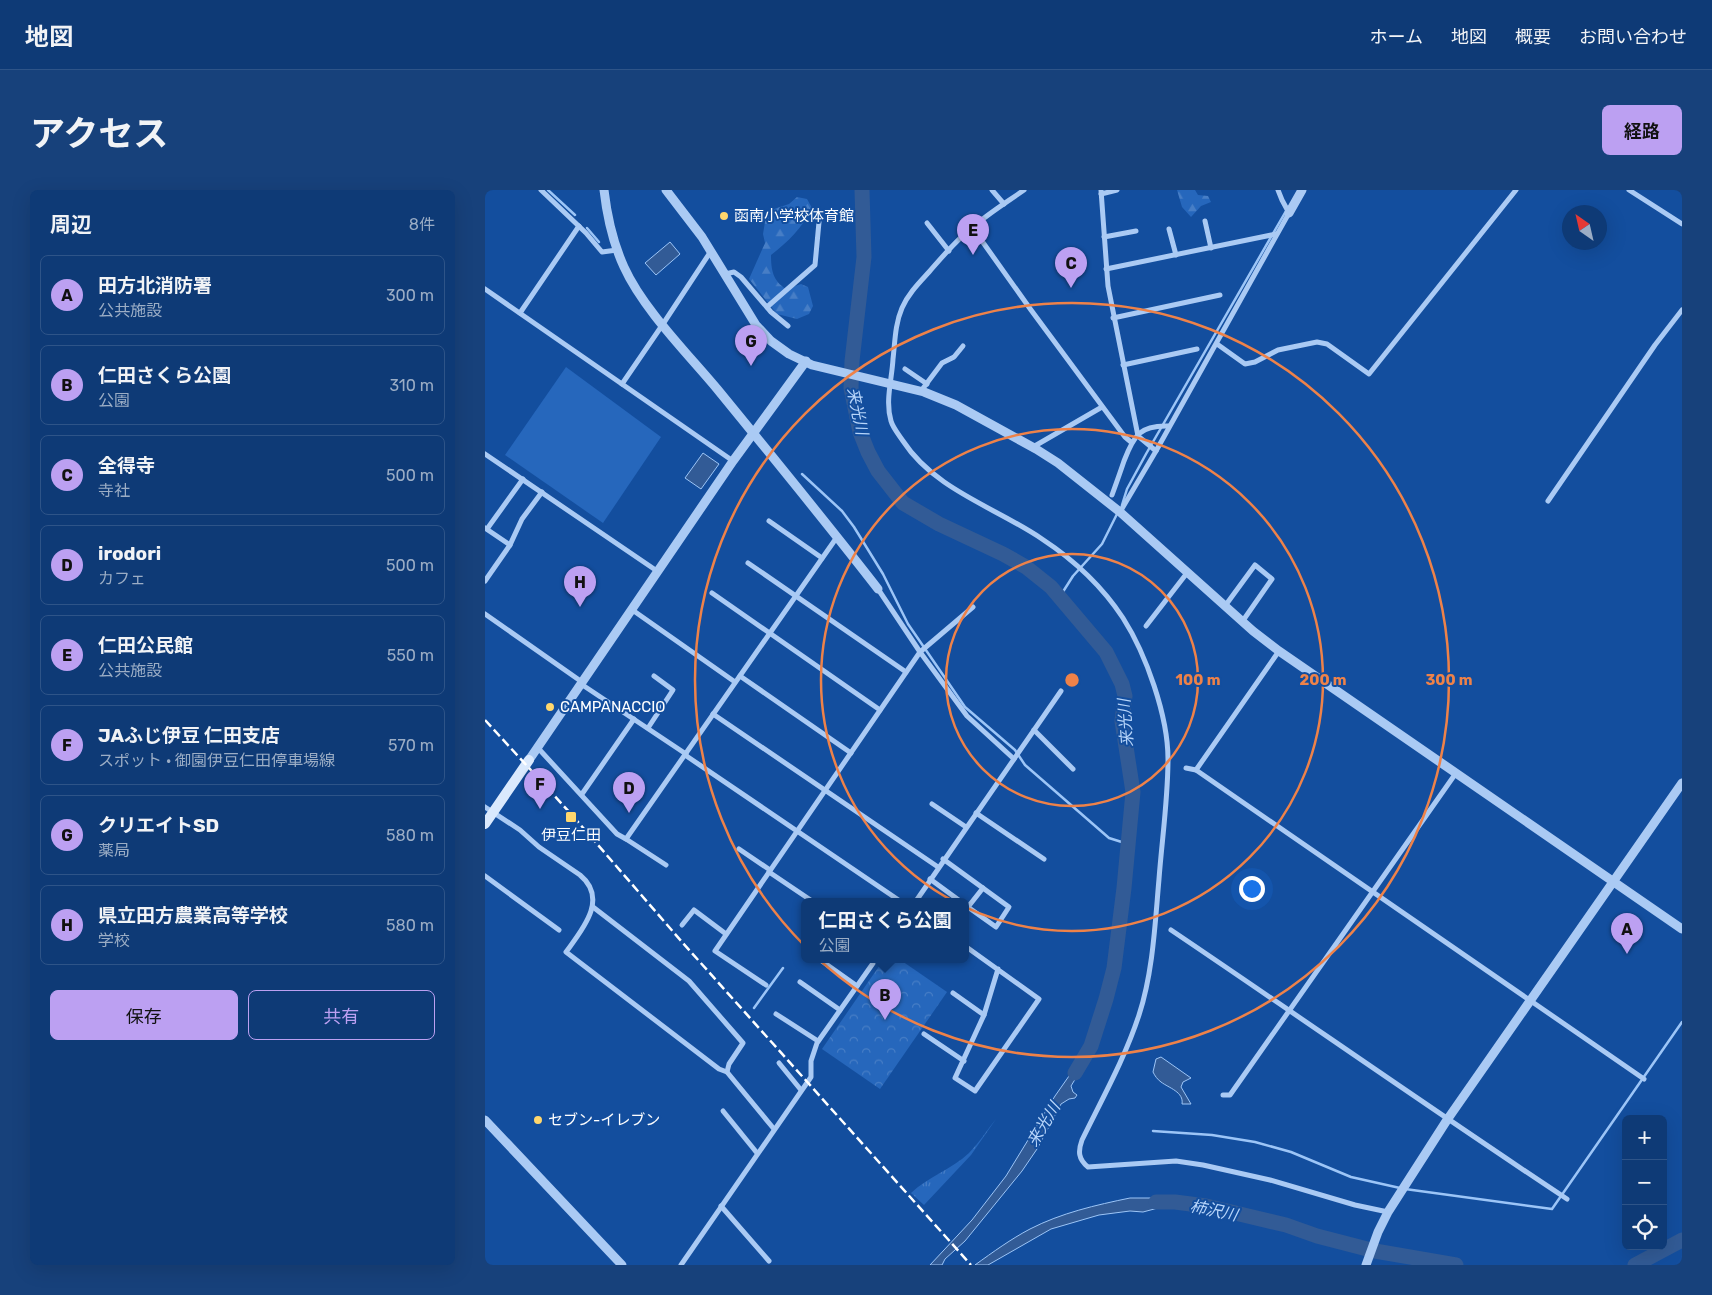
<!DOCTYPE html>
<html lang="ja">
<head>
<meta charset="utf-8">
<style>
	body { margin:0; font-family:Rubik,"Noto Sans JP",sans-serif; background:#17417b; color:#f1f3f6 }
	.controls { position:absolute; right:15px; bottom:15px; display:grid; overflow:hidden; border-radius:8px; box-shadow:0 5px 20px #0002 }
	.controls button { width:45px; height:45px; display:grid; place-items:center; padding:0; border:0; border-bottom:1px solid #2e5488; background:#0e3a76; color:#f1f3f6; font:25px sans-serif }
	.compass { position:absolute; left:1077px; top:15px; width:45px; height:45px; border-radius:50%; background:#0e3a76; box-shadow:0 5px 20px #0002; rotate:326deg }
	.you { position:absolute; left:766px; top:698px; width:18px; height:18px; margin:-12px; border:4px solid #fff; border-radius:50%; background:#1a73e8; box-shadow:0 0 0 8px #1a73e833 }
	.badge { display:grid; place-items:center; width:32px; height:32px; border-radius:50%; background:#bca0f2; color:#111; font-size:16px; font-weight:700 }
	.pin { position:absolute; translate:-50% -41px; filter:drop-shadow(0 1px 2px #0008) }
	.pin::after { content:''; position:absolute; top:26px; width:18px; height:15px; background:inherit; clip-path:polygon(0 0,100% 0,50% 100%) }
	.popup { position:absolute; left:316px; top:708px; width:168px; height:65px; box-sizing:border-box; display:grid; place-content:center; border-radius:8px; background:#0e3a76; filter:drop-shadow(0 1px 4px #0005); font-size:16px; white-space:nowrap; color:#9badc5 }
	.popup b { font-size:19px; color:#f1f3f6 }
	.popup::after { content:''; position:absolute; left:50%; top:100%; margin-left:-10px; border:10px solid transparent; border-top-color:#0e3a76 }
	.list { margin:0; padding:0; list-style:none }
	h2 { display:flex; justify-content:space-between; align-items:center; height:65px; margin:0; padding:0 20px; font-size:21px }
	h2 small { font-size:16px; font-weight:400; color:#9badc5 }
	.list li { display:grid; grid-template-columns:32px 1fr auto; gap:15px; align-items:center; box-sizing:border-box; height:80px; margin:0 10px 10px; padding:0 10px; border:1px solid #2e5488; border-radius:8px }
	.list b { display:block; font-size:19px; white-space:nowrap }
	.list p { margin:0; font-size:16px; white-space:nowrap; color:#9badc5 }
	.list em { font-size:16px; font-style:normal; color:#9badc5 }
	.actions { display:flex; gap:10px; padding:15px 20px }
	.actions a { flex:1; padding:11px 0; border:1px solid #bca0f2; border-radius:8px; text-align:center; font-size:18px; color:#bca0f2 }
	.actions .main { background:#bca0f2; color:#111 }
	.icon { flex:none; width:28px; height:28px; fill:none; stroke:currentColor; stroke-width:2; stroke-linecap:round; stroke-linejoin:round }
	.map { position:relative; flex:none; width:1197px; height:1075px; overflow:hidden; border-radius:8px }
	header { display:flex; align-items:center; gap:30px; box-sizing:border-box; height:70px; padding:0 25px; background:#0e3a76; border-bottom:1px solid #2e5488 }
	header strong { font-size:24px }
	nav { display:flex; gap:28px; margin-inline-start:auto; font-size:18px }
	.intro { display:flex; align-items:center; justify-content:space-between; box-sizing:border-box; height:120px; padding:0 30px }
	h1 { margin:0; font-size:35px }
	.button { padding:12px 22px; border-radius:8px; background:#bca0f2; color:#111; font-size:18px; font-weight:700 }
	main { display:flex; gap:30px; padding:0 30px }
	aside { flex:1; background:#0e3a76; border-radius:8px; box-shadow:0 5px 20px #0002 }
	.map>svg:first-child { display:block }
	.grass { fill:url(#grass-tufts) }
	.forest { fill:url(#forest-firs) }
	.park { fill:url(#park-crowns) }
	.garden { fill:#2667bc }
	.water { fill:#325b96; stroke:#9cc5f7 }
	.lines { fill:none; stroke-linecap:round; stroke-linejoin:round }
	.stream { stroke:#9cc5f7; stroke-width:2.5 }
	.river { stroke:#325b96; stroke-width:15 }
	.minor { stroke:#aacaf4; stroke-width:5 }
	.tertiary { stroke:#aacaf4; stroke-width:9 }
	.secondary { stroke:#dae9fd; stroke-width:10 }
	.rail { stroke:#fff; stroke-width:2.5; stroke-dasharray:9 4; stroke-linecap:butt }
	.ring { fill:none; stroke:#ee8249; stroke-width:2.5 }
	.poi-dot { fill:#ffd76d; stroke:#134e9e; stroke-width:2 }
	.labels { text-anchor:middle; stroke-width:4; stroke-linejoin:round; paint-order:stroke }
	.poi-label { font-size:15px; fill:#fff; stroke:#134e9e; text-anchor:start }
	.water-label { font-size:16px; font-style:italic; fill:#b7d5fa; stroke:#134e9e }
	.centre { fill:#ee8249; stroke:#134e9e; stroke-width:2.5 }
	.ring-label { font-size:15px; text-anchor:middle; font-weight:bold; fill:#ee8249; stroke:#134e9e; stroke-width:4; stroke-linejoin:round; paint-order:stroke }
</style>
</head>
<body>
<header>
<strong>地図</strong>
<nav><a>ホーム</a><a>地図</a><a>概要</a><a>お問い合わせ</a></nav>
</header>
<div class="intro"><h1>アクセス</h1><a class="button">経路</a></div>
<main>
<aside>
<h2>周辺<small>8件</small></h2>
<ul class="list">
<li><span class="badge">A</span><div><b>田方北消防署</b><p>公共施設</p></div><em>300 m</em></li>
<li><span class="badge">B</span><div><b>仁田さくら公園</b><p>公園</p></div><em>310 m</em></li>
<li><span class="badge">C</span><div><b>全得寺</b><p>寺社</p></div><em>500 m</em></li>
<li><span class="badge">D</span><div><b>irodori</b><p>カフェ</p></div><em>500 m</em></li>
<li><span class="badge">E</span><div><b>仁田公民館</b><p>公共施設</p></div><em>550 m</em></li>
<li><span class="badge">F</span><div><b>JAふじ伊豆 仁田支店</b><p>スポット · 御園伊豆仁田停車場線</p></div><em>570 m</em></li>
<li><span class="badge">G</span><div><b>クリエイトSD</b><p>薬局</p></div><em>580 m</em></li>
<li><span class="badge">H</span><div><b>県立田方農業高等学校</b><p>学校</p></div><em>580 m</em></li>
</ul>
<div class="actions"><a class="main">保存</a><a>共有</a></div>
</aside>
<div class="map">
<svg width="1197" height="1075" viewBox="0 0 1197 1075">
	<defs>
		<pattern id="grass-tufts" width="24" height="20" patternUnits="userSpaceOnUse" patternTransform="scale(1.25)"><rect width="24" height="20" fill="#2667bc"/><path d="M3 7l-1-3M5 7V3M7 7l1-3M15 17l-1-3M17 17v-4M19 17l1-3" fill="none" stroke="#477ec6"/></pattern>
		<pattern id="forest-firs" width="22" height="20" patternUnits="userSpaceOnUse" patternTransform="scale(1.25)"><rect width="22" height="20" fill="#2667bc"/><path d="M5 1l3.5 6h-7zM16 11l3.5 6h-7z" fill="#477ec6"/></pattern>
		<pattern id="park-crowns" width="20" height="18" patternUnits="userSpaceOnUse" patternTransform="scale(1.25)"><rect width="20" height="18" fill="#2667bc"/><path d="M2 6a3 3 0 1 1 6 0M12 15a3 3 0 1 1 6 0" fill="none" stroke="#477ec6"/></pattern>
	</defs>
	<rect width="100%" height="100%" fill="#134e9e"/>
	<path class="grass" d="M511 929 486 965 439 1015 426 1003C443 987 467 979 484 963 494 953 502 940 511 929Z"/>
	<g class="forest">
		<polygon points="692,0 710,0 713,5 723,6 726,12 716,16 706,27 697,17"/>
		<path d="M312 7 322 9 327 18C318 37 303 52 286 65 286 80 288 91 301 99L316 94 323 97 328 116 324 124 312 129 292 124 264 89 280 53 278 44 281 26 286 20 304 14Z"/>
	</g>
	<polygon class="park" points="399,769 414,769 462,802 395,899 337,859"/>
	<polygon class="garden" points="81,177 176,247 118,333 20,265"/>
	<g class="water">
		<polygon points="185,52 195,64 171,85 160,73"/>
		<polygon points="218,263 234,274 216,299 200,288"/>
		<polygon points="598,866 603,868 586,896 588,902 592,905 590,908 584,909 576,914 552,959 537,981 480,1051 460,1069 457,1075 445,1075 487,1030 521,986 570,906"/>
		<path d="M676 867 706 888 698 892 696 897 706 914H697C699 902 684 898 676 892 672 889 670 886 668 882L671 869Z"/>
		<path d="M645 1008H690V1016L673 1018 658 1022 645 1021 614 1025 566 1039 503 1075H490C508 1062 526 1049 545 1039 576 1023 611 1015 645 1008Z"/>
	</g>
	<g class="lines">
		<g class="stream">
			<polyline points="63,0 90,25"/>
			<polyline points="102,38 114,52"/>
			<polyline points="317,284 357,321 369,337 398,384 423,434 480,517 530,560 540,575 624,648 643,654"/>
			<polyline points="637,315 642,299 661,264 801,21"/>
			<polyline points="574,408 588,386 617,354 633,322"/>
			<polyline points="269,818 298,778"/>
			<polyline points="668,941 727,945 770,952 806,962 866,987 915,998"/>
			<polyline points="920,999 1067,1019 1197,832"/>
		</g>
		<g class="river">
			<polyline points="377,0 379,67 367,171 366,198 375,242 383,262 393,281 418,313 454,334 518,364 541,377 566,397 621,462 637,494 640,506 637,531 648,602 639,698 629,778 621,809 606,856 590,883"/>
			<polyline points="671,1012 690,1012 721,1016 801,1035 832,1046 890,1061 971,1075"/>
			<polyline points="1150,1075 1197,1050"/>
		</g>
		<g class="minor">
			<polyline points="56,0 101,43 117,62 132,60"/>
			<polyline points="507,0 519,14"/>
			<path d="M539 0C522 12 504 23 488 37 472 49 458 66 444 82 434 93 423 104 417 118 410 134 410 152 408 169 407 189 400 211 406 231 408 238 414 245 418 251 450 300 510 317 557 349 589 370 617 396 638 428 661 464 683 526 683 569 683 609 677 649 674 689 670 734 668 782 654 825 640 868 617 909 597 950 593 961 593 969 603 977L691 971 718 975 785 990 870 1015 903 1022"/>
			<polyline points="616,0 623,96 653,246 671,261"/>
			<polyline points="1144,0 1197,34"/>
			<polyline points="616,4 632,0"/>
			<polyline points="720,31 726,58"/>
			<polyline points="442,33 464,61"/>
			<polyline points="487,37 546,120 640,247 646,252"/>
			<polyline points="684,39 691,65"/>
			<polyline points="619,47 651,41"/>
			<polyline points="621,79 791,44"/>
			<polyline points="240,84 249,82 256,87 286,122 303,136"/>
			<polyline points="0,99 248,271"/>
			<polyline points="282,117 330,75 334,32"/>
			<polyline points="35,123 94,36"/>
			<polyline points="628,128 735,105"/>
			<polyline points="732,154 760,174 770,172 793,160 832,152 842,154 884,184 1031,0"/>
			<polyline points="638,175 712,159"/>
			<polyline points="420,179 442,194"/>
			<polyline points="137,194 178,134 226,61"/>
			<polyline points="436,201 457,173 469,167 478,156"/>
			<polyline points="548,257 617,217"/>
			<polyline points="0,264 172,381"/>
			<path d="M627 305C631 294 635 283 639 271 649 245 655 235 684 236"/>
			<polyline points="1063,311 1170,155 1197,120"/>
			<polyline points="635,322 671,261 804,23 797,10 793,0"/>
			<polyline points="284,331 337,368"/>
			<polyline points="0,338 25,355"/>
			<polyline points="2,339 38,289"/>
			<polyline points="263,373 421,482"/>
			<polyline points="0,391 25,355 37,329 57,302"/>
			<polyline points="393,399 435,462 482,526 529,569"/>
			<polyline points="227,403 395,520"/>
			<polyline points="740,416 770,375 787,389 757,432"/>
			<polyline points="146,419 250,492"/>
			<polyline points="0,424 97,492"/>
			<polyline points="661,436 702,383"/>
			<polyline points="794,461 711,580 1159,889"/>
			<polyline points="255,486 366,563"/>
			<polyline points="96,494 201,564"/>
			<polyline points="228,524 453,677"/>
			<polyline points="163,538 188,500 169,486"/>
			<polyline points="549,540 588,579"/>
			<polyline points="53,558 132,644 141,649 352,347"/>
			<polyline points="200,565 415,711"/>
			<polyline points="701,578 711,580"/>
			<polyline points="97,604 149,529"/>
			<polyline points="447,614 481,637"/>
			<path d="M0 617 35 640 54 657 95 685C124 709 97 740 81 762L234 879 242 882"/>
			<polyline points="491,623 559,669"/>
			<polyline points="141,649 181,675"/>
			<polyline points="254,659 285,680"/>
			<polyline points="458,669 524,717 511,737 480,715"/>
			<polyline points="284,682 327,711"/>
			<polyline points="0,686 74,740"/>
			<polyline points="445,689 475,711"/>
			<polyline points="431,711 576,501"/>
			<polyline points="108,717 204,791 258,853 244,874 242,882 289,939"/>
			<polyline points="483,717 498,698"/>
			<polyline points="197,735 209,720 241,744"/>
			<path d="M686 740C818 829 949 921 1082 1009"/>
			<polyline points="480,756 554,809 490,901 470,888 499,825 513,779"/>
			<polyline points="334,769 372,796"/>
			<polyline points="315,792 355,820"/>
			<polyline points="281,795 230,761 435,462 488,417"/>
			<polyline points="468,803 499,825"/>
			<polyline points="291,824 333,851"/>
			<polyline points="439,844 479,871"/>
			<polyline points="294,873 316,900"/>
			<polyline points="738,905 745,905 971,583"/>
			<polyline points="238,921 272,963"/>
			<polyline points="236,1016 284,1071"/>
			<polyline points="196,1075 326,887 326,871 332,853 391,769"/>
		</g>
		<g class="tertiary">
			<path d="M119 0C122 26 128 53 139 77 158 119 203 164 233 200 287 266 341 332 393 399"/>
			<polyline points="181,0 217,47 271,135 286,151 304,164 327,175 439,202 471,215 551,259 573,273 635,322 768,441 794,461 1197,739"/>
			<polyline points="804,23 817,0"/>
			<polyline points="44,570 248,271 321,171"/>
			<polyline points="0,930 137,1075"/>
			<polyline points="881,1075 893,1042 903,1022 962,930 1197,593"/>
		</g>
		<polyline class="secondary" points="0,634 44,570"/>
		<polyline class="rail" points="0,530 87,625 197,752 486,1075"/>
	</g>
	<g class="ring">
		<circle cx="587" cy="490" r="126"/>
		<circle cx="587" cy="490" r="251"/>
		<circle cx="587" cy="490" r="377"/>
	</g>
	<g class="poi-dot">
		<circle cx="239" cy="26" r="5"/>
		<circle cx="65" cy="517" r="5"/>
		<rect x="80" y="621" width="12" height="12" rx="2.5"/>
		<circle cx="53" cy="930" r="5"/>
	</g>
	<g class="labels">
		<g class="poi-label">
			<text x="249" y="31">函南小学校体育館</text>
			<text x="75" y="522">CAMPANACCIO</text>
			<text x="86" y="650" text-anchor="middle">伊豆仁田</text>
			<text x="63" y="935">セブン-イレブン</text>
		</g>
		<g class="water-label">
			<text transform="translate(373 221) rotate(78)" y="6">来光川</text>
			<text transform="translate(640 533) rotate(-94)" y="6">来光川</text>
			<text transform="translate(558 934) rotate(-59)" y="6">来光川</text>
			<text transform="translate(729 1020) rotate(12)" y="6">柿沢川</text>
		</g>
	</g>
	<circle cx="587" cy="490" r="8" class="centre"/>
	<g class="ring-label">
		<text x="713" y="495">100 m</text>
		<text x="838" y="495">200 m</text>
		<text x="964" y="495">300 m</text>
	</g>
</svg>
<div class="controls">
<button>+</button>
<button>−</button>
<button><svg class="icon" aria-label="locate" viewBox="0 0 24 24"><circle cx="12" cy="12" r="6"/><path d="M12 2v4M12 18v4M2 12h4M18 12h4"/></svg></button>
</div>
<svg class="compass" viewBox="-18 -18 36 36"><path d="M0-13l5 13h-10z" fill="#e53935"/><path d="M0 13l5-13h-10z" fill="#9badc5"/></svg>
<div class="you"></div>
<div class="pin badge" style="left:1142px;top:764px">A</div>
<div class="pin badge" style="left:400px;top:830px">B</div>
<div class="popup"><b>仁田さくら公園</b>公園</div>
<div class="pin badge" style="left:586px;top:98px">C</div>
<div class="pin badge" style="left:144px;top:623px">D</div>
<div class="pin badge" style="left:488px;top:65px">E</div>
<div class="pin badge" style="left:55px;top:619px">F</div>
<div class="pin badge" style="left:266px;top:176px">G</div>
<div class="pin badge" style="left:95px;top:417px">H</div>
</div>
</main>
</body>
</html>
